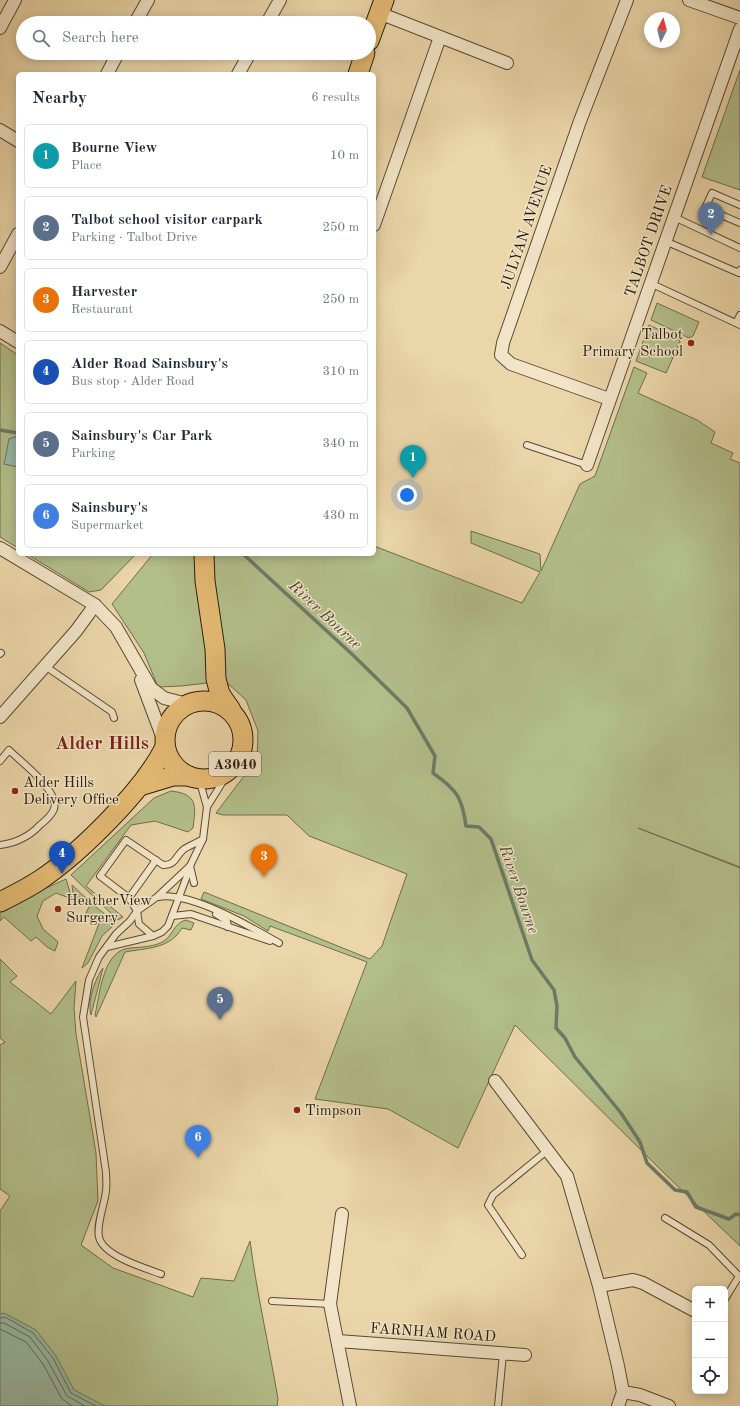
<!DOCTYPE html>
<html lang="en">
<head>
<meta charset="utf-8">
<style>
	body { margin:0; font-family:"Old Standard TT",serif; background:#f6f6f7; color:#1f2937 }
	.controls { position:absolute; right:12px; bottom:12px; display:grid; overflow:hidden; border-radius:6px; box-shadow:0 2px 10px #0003 }
	.controls button { width:36px; height:36px; display:grid; place-items:center; padding:0; border:0; border-bottom:1px solid #e0e1e3; background:#fff; color:#1f2937; font:20px sans-serif }
	.compass { position:absolute; left:644px; top:12px; width:36px; height:36px; border-radius:50%; background:#fff; box-shadow:0 2px 10px #0003; rotate:6deg }
	.you { position:absolute; left:407px; top:495px; width:14px; height:14px; margin:-10px; border:3px solid #fff; border-radius:50%; background:#1a73e8; box-shadow:0 0 0 6px #1a73e833 }
	.badge { display:grid; place-items:center; width:26px; height:26px; border-radius:50%; background:#0f766e; color:#fff; font-size:13px; font-weight:700 }
	.pin { position:absolute; translate:-50% -33px; filter:drop-shadow(0 1px 2px #0008) }
	.pin::after { content:''; position:absolute; top:21px; width:14px; height:12px; background:inherit; clip-path:polygon(0 0,100% 0,50% 100%) }
	.list { margin:0; padding:0; list-style:none }
	h2 { display:flex; justify-content:space-between; align-items:center; height:52px; margin:0; padding:0 16px; font-size:17px }
	h2 small { font-size:13px; font-weight:400; color:#747a83 }
	.list li { display:grid; grid-template-columns:26px 1fr auto; gap:12px; align-items:center; box-sizing:border-box; height:64px; margin:0 8px 8px; padding:0 8px; border:1px solid #e0e1e3; border-radius:6px }
	.list b { display:block; font-size:15px; white-space:nowrap }
	.list p { margin:0; font-size:13px; white-space:nowrap; color:#747a83 }
	.list em { font-size:13px; font-style:normal; color:#747a83 }
	.icon { flex:none; width:22px; height:22px; fill:none; stroke:currentColor; stroke-width:2; stroke-linecap:round; stroke-linejoin:round }
	.map { position:relative; flex:none; width:740px; height:1406px; overflow:hidden }
	.search { position:absolute; background:#fff; box-shadow:0 2px 10px #0003; left:16px; top:16px; width:360px; height:44px; display:flex; align-items:center; gap:10px; box-sizing:border-box; padding:0 14px; border-radius:22px; color:#747a83; font-size:15px }
	.panel { position:absolute; background:#fff; box-shadow:0 2px 10px #0003; left:16px; top:72px; width:360px; height:484px; border-radius:6px }
	.map>svg:first-child { display:block }
	.green { fill:#b3bf8b; stroke:#6e6e4a }
	.water { fill:#99baa4; stroke:#6c7b66 }
	.lines { fill:none; stroke-linecap:round; stroke-linejoin:round }
	.shore { stroke:#606b57; stroke-width:1 }
	.stream { stroke:#6c7b66; stroke-width:3.5 }
	.lane-casing { stroke:#594a32; stroke-width:8 }
	.street-casing { stroke:#594a32; stroke-width:14 }
	.primary-casing { stroke:#281c0a; stroke-width:21 }
	.lane { stroke:#f2e4c7; stroke-width:6 }
	.street { stroke:#f2e4c7; stroke-width:12 }
	.primary { stroke:#e6bb74; stroke-width:19 }
	.poi-dot { fill:#8f2418; stroke:#f2e4c7; stroke-width:1.5 }
	.labels { text-anchor:middle; stroke-width:3; stroke-linejoin:round; paint-order:stroke }
	.shield { fill:#f2e4c7; stroke:#655843; stroke-width:1 }
	.shield-label { font-size:14px; font-weight:bold; fill:#281c0a }
	.street-label { font-size:15px; fill:#281c0a; stroke:#f2e4c7 }
	.poi-label { font-size:15px; fill:#281c0a; stroke:#f2e4c7; text-anchor:start }
	.water-label { font-size:16px; font-style:italic; fill:#4a4b38; stroke:#f2e4c7 }
	.district-label { font-size:19px; font-weight:bold; fill:#7a1f14; stroke:#f2e4c7 }
</style>
</head>
<body>
<div class="map">
<svg width="740" height="1406" viewBox="0 0 740 1406">
	<rect width="100%" height="100%" fill="#ebd6a9"/>
	<filter id="stains"><feTurbulence type="fractalNoise" baseFrequency=".005" numOctaves="4"/><feColorMatrix values="0 0 0 0 .2 0 0 0 0 .09 0 0 0 0 .02 0 0 0 .5 -.17"/></filter>
	<radialGradient id="worn" r=".72"><stop offset=".6" stop-color="#630" stop-opacity="0"/><stop offset="1" stop-color="#630" stop-opacity=".3"/></radialGradient>
	<g class="green">
		<polygon points="740,70 740,190 702,177"/>
		<polygon points="657,303 699,322 693,336 689,338 651,320"/>
		<polygon points="649,325 679,339 680,342 666,373 636,361"/>
		<polygon points="0,343 18,355 18,436 9,439 5,464 18,467 18,548 0,537"/>
		<polygon points="634,367 647,373 638,393 697,420 715,432 711,443 733,453 730,459 740,463 740,867 638,828 740,868 740,1246 665,1174 515,1025 458,1148 388,1109 315,1099 367,962 270,926 268,931 244,916 201,899 204,892 370,959 382,946 407,874 309,836 287,815 223,815 216,813 257,759 258,731 246,700 225,681 181,686 158,687 144,653 112,604 153,554 374,554 374,546 522,603 540,572 471,543 471,531 540,554 541,571 580,484 595,476"/>
		<polygon points="27,554 136,554 101,590 89,592"/>
		<path d="M171 791C198 794 196 806 193 828L188 832 155 821 131 825 86 886 123 917 118 920 71 875 154 798Z"/>
		<polygon points="66,879 72,899 56,893 43,901 37,916 43,929 58,942 55,951 47,947 36,937 31,941 4,917 0,921 0,909"/>
		<polygon points="72,885 88,900 85,905 73,894"/>
		<polygon points="91,903 116,923 102,936 88,963 82,968 100,921 85,915"/>
		<path d="M186 920 194 923 191 930 182 928C170 949 147 948 125 952L96 1017 95 1015C100 993 103 950 130 948 141 947 155 947 164 941 173 935 174 923 186 920Z"/>
		<path d="M0 959 17 976 10 982 51 1014 76 981 74 1008 76 1034 96 1153 98 1201 81 1245 113 1268 193 1297 201 1278 234 1281 250 1241C257 1294 269 1346 278 1399L277 1406H0V1211L10 1196 0 1189V1045L5 1042 0 1038Z"/>
		<path d="M103 968 91 1015C87 1001 95 979 103 968Z"/>
	</g>
	<g class="water">
		<polygon points="18,436 18,467 4,464 9,439"/>
		<polygon points="4,1313 36,1330 56,1356 74,1390 105,1406 0,1406 0,1314"/>
	</g>
	<g class="lines">
		<g class="shore">
			<polyline points="0,1318 5,1317 33,1333 53,1358 71,1393 96,1406"/>
			<polyline points="0,1323 4,1323 30,1337 48,1361 67,1396 85,1406"/>
			<polyline points="0,1329 26,1342 43,1364 62,1399 72,1406"/>
		</g>
		<g class="stream">
			<polyline points="0,430 18,433"/>
			<path d="M243 554 354 656 407 708 435 756 433 773C457 790 462 797 466 826L479 827 491 839 532 960 554 990 557 1006 556 1028 565 1038 575 1057 621 1113 640 1142 647 1163 675 1190 687 1192 696 1207 729 1219 736 1214 740 1215"/>
		</g>
		<g class="lane-casing">
			<g id="lane">
				<polyline points="740,205 712,193 705,208 740,223"/>
				<polyline points="674,217 740,248"/>
				<polyline points="665,241 739,273 740,270"/>
				<polyline points="650,283 740,325"/>
				<polyline points="736,323 740,315"/>
				<polyline points="527,445 587,465"/>
				<polyline points="0,654 1,653"/>
				<polyline points="45,666 112,712 114,718"/>
				<path d="M0 761 9 750C21 762 60 791 54 809 52 815 45 821 40 825 29 837 16 843 0 845"/>
				<polyline points="207,807 232,767"/>
				<path d="M190 868 168 926 162 932 153 936 139 924 137 911 129 898 100 876 126 840 163 865C176 865 175 857 183 850 186 847 197 843 203 839"/>
				<polyline points="194,883 190,866 203,839 207,807 199,779"/>
				<path d="M158 897C190 891 251 927 279 943"/>
				<polyline points="129,898 156,860"/>
				<polyline points="216,914 227,921 228,927"/>
				<polyline points="172,916 191,914 270,941"/>
				<polyline points="107,947 153,936"/>
				<polyline points="665,1218 709,1245 739,1276 725,1299"/>
				<polyline points="522,1255 488,1205 493,1195 548,1150"/>
				<path d="M161 1274C145 1268 103 1256 99 1237 96 1225 105 1203 106 1191 107 1184 106 1178 106 1172L83 1017 89 980 99 957 116 934 130 921 137 911 157 897 190 866"/>
				<polyline points="272,1301 330,1304"/>
				<polyline points="498,1406 503,1354"/>
			</g>
		</g>
		<g class="street-casing">
			<g id="street">
				<polyline points="689,0 740,18"/>
				<polyline points="379,13 507,63"/>
				<polyline points="135,23 148,0"/>
				<polyline points="267,23 280,0"/>
				<polyline points="0,28 15,0"/>
				<polyline points="107,74 118,53"/>
				<polyline points="238,74 250,53"/>
				<polyline points="0,130 18,141"/>
				<polyline points="374,225 440,37"/>
				<polyline points="0,267 18,234"/>
				<polyline points="0,331 18,342"/>
				<polyline points="609,399 511,364 501,355 503,343 580,121 627,0"/>
				<polyline points="587,465 740,29"/>
				<polyline points="0,548 95,605 116,627 151,688 164,698 187,704"/>
				<polyline points="141,680 165,744"/>
				<polyline points="0,717 76,631 95,605"/>
				<polyline points="495,1081 567,1176 599,1286 618,1366 623,1392 618,1406"/>
				<polyline points="342,1214 330,1304 350,1406"/>
				<polyline points="599,1286 633,1280 643,1283 695,1311"/>
				<polyline points="338,1341 525,1355"/>
				<polyline points="623,1392 640,1395 669,1406"/>
			</g>
		</g>
		<g class="primary-casing">
			<g id="primary">
				<polyline points="369,41 384,0"/>
				<polyline points="358,74 365,53"/>
				<polyline points="204,554 205,581 215,649 216,679 220,694 231,710"/>
				<circle cx="204" cy="740" r="39"/>
				<polyline points="140,786 173,776 189,776"/>
				<path d="M0 902C14 895 28 888 40 880 80 853 144 790 165 747"/>
			</g>
		</g>
		<use href="#lane" class="lane"/>
		<use href="#street" class="street"/>
		<use href="#primary" class="primary"/>
	</g>
	<g class="poi-dot">
		<circle cx="691" cy="343" r="4"/>
		<circle cx="15" cy="791" r="4"/>
		<circle cx="58" cy="909" r="4"/>
		<circle cx="297" cy="1110" r="4"/>
	</g>
	<g class="labels">
		<rect class="shield" x="209" y="752" width="52" height="24" rx="3"/>
		<g class="shield-label">
			<text x="235" y="769">A3040</text>
		</g>
		<g class="street-label">
			<text transform="translate(526 227) rotate(-71)" y="5">JULYAN AVENUE</text>
			<text transform="translate(648 241) rotate(-71)" y="5">TALBOT DRIVE</text>
			<text transform="translate(433 1332) rotate(4)" y="5">FARNHAM ROAD</text>
		</g>
		<g class="poi-label">
			<text x="683" y="339" text-anchor="end">Talbot<tspan x="683" dy="17">Primary School</tspan></text>
			<text x="23" y="787">Alder Hills<tspan x="23" dy="17">Delivery Office</tspan></text>
			<text x="66" y="905">HeatherView<tspan x="66" dy="17">Surgery</tspan></text>
			<text x="305" y="1115">Timpson</text>
		</g>
		<g class="water-label">
			<text transform="translate(326 614) rotate(43)" y="6">River Bourne</text>
			<text transform="translate(520 889) rotate(71)" y="6">River Bourne</text>
		</g>
		<g class="district-label">
			<text x="102" y="749">Alder Hills</text>
		</g>
	</g>
	<rect width="100%" height="100%" filter="url(#stains)"/>
	<rect width="100%" height="100%" fill="url(#worn)"/>
</svg>
<div class="controls">
<button>+</button>
<button>−</button>
<button><svg class="icon" aria-label="locate" viewBox="0 0 24 24"><circle cx="12" cy="12" r="6"/><path d="M12 2v4M12 18v4M2 12h4M18 12h4"/></svg></button>
</div>
<svg class="compass" viewBox="-18 -18 36 36"><path d="M0-13l5 13h-10z" fill="#e53935"/><path d="M0 13l5-13h-10z" fill="#747a83"/></svg>
<div class="you"></div>
<div class="pin badge" style="left:413px;top:478px;background:#0f9aa8">1</div>
<div class="pin badge" style="left:711px;top:235px;background:#5c6f8a">2</div>
<div class="pin badge" style="left:264px;top:877px;background:#e8710a">3</div>
<div class="pin badge" style="left:62px;top:874px;background:#1a4fb4">4</div>
<div class="pin badge" style="left:220px;top:1020px;background:#5c6f8a">5</div>
<div class="pin badge" style="left:198px;top:1158px;background:#3f7fe0">6</div>
<div class="search"><svg class="icon" aria-label="search" viewBox="0 0 24 24"><circle cx="10" cy="10" r="6"/><path d="M15 15l6 6"/></svg>Search here</div>
<section class="panel">
<h2>Nearby<small>6 results</small></h2>
<ul class="list">
<li><span class="badge" style="background:#0f9aa8">1</span><div><b>Bourne View</b><p>Place</p></div><em>10 m</em></li>
<li><span class="badge" style="background:#5c6f8a">2</span><div><b>Talbot school visitor carpark</b><p>Parking · Talbot Drive</p></div><em>250 m</em></li>
<li><span class="badge" style="background:#e8710a">3</span><div><b>Harvester</b><p>Restaurant</p></div><em>250 m</em></li>
<li><span class="badge" style="background:#1a4fb4">4</span><div><b>Alder Road Sainsbury's</b><p>Bus stop · Alder Road</p></div><em>310 m</em></li>
<li><span class="badge" style="background:#5c6f8a">5</span><div><b>Sainsbury's Car Park</b><p>Parking</p></div><em>340 m</em></li>
<li><span class="badge" style="background:#3f7fe0">6</span><div><b>Sainsbury's</b><p>Supermarket</p></div><em>430 m</em></li>
</ul>
</section>
</div>
</body>
</html>
